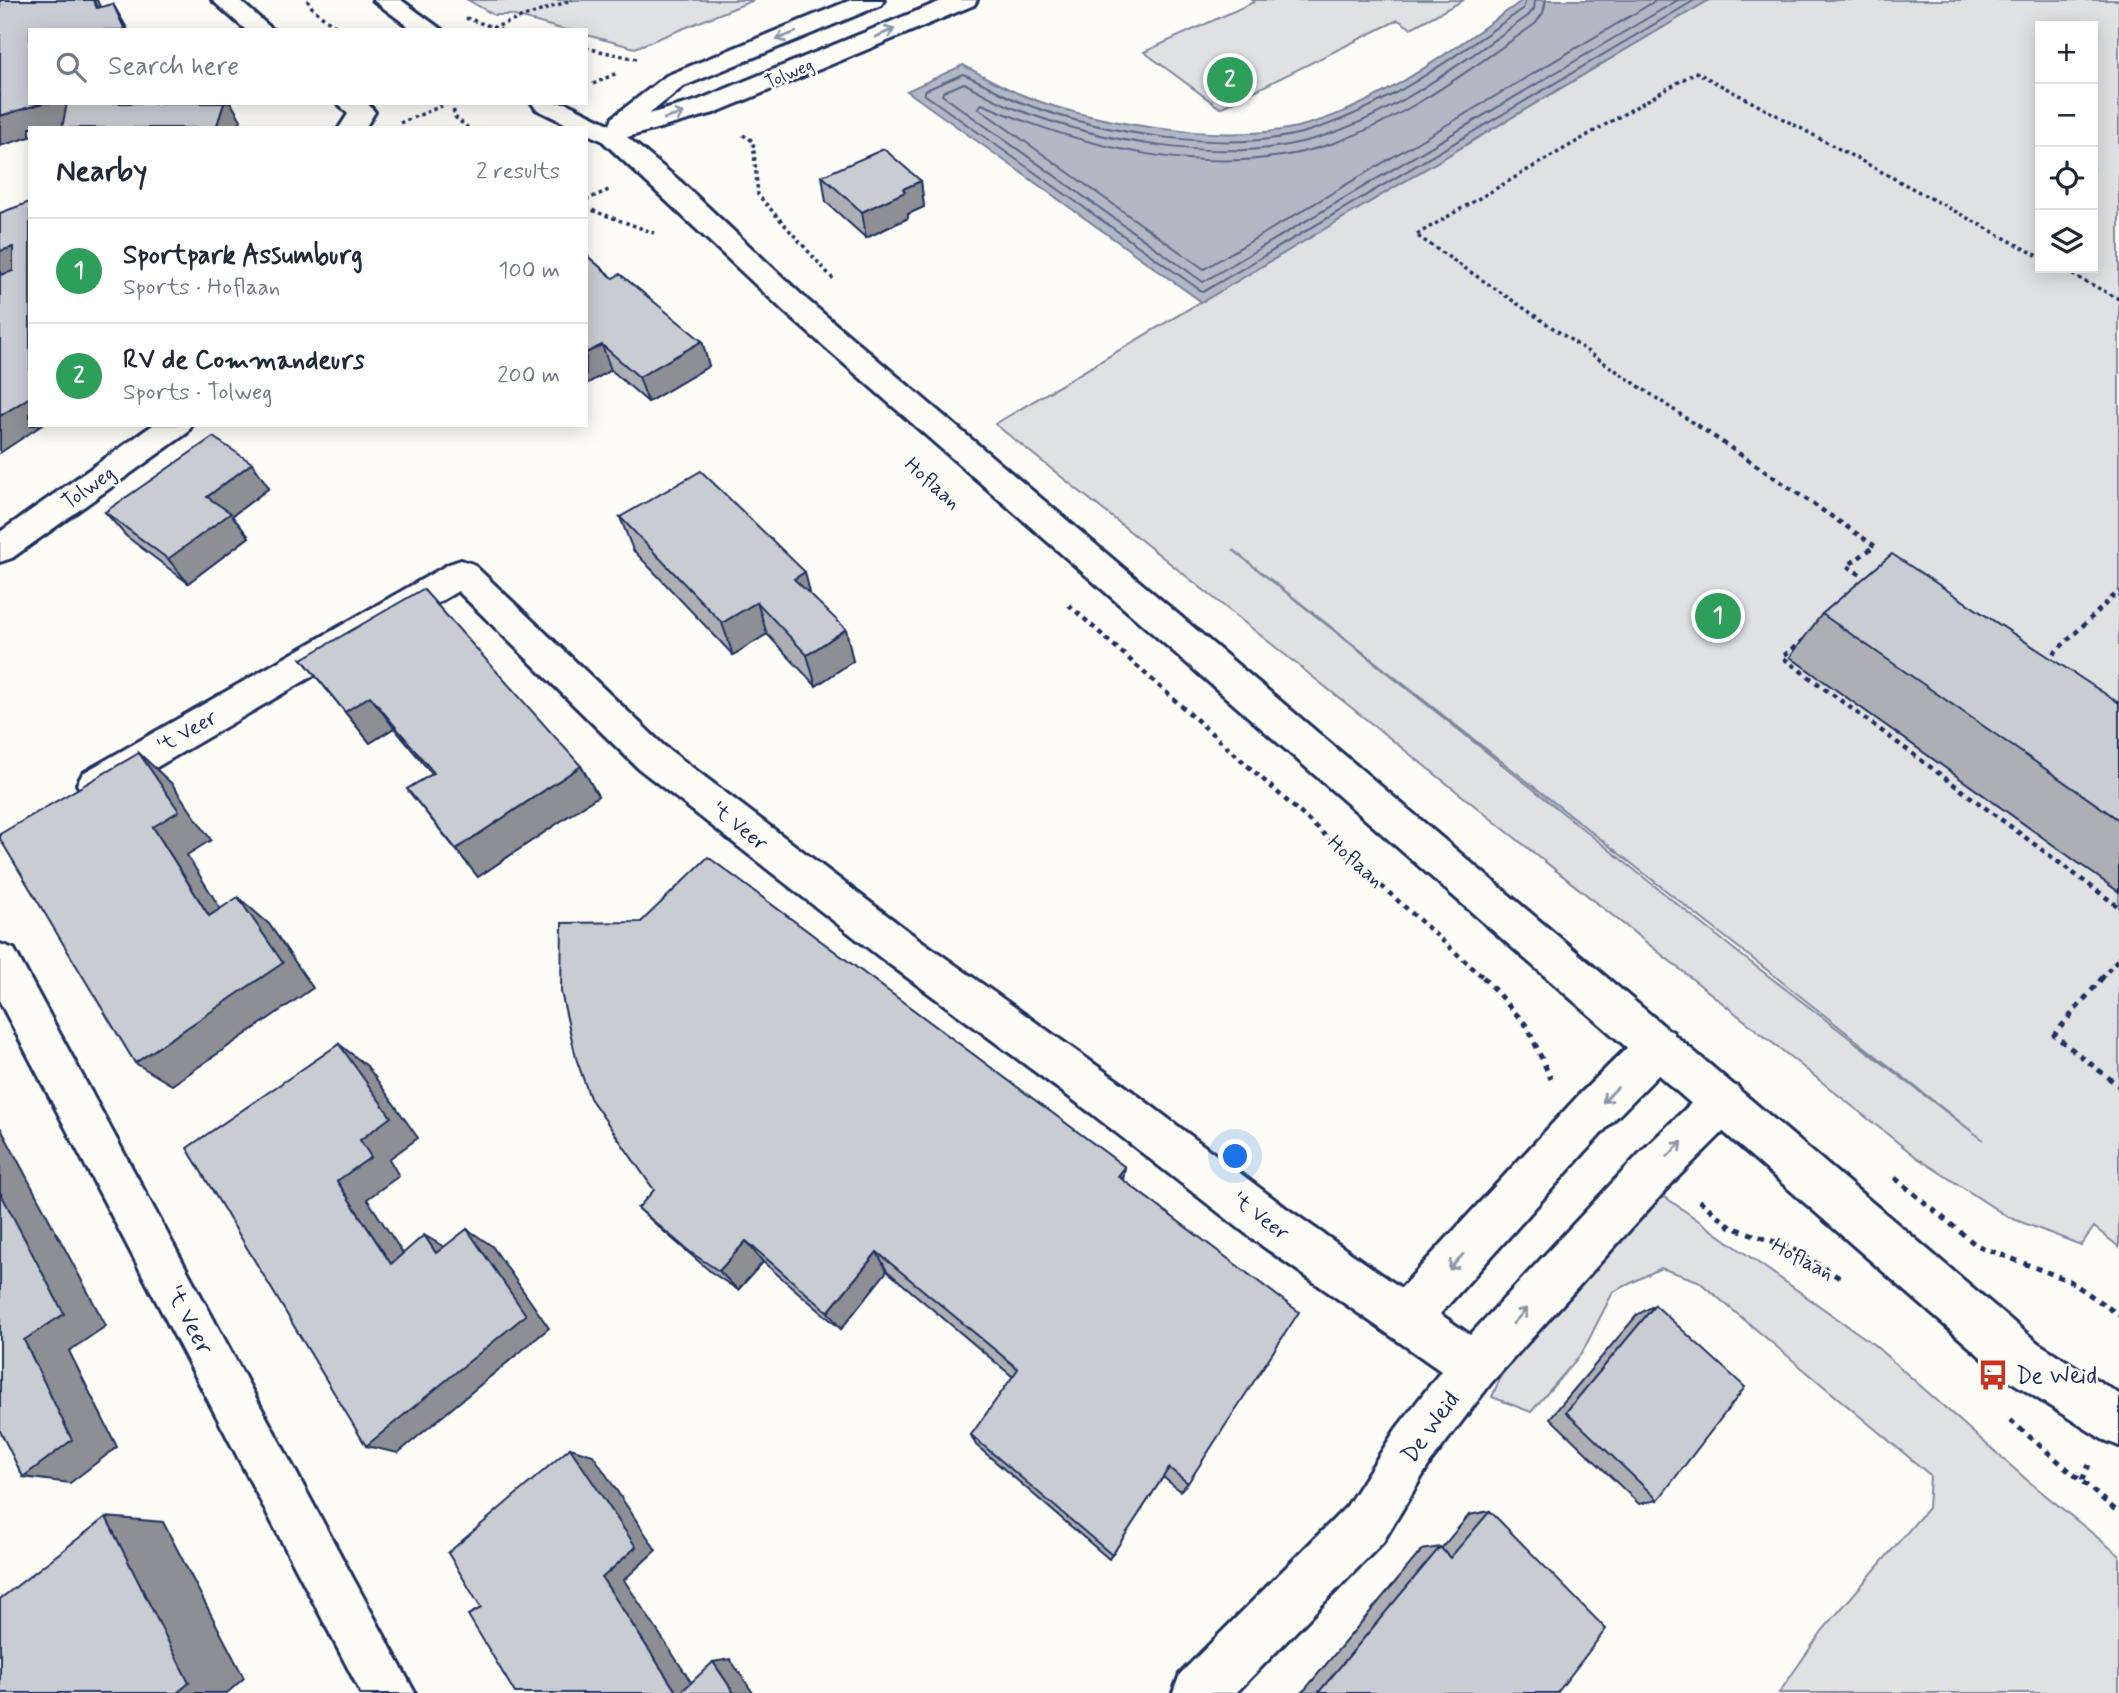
<!DOCTYPE html>
<html lang="en">
<head>
<meta charset="utf-8">
<style>
	body { margin:0; font-family:Mynerve,sans-serif; background:#f2f2f3; color:#1f2937 }
	.controls { position:absolute; right:21px; top:21px; display:grid; overflow:hidden; border-radius:0px; box-shadow:0 4px 18px #0003 }
	.controls button { width:63px; height:63px; display:grid; place-items:center; padding:0; border:0; border-bottom:2px solid #e0e1e3; background:#fff; color:#1f2937; font:35px sans-serif }
	.you { position:absolute; left:1236px; top:1157px; width:24px; height:24px; margin:-18px; border:5px solid #fff; border-radius:50%; background:#1a73e8; box-shadow:0 0 0 10px #1a73e833 }
	.badge { display:grid; place-items:center; width:46px; height:46px; border-radius:50%; background:#b45309; color:#fff; font-size:23px; font-weight:700 }
	.pin { position:absolute; translate:-50% -50%; border:4px solid #fff; box-shadow:0 2px 7px #0006 }
	.list { margin:0; padding:0; list-style:none }
	h2 { display:flex; justify-content:space-between; align-items:center; height:91px; margin:0; padding:0 28px; font-size:30px }
	h2 small { font-size:23px; font-weight:400; color:#747a83 }
	.list li { display:grid; grid-template-columns:46px 1fr auto; gap:21px; align-items:center; box-sizing:border-box; height:105px; padding:0 28px; border-top:2px solid #e0e1e3 }
	.list b { display:block; font-size:26px; white-space:nowrap }
	.list p { margin:0; font-size:23px; white-space:nowrap; color:#747a83 }
	.list em { font-size:23px; font-style:normal; color:#747a83 }
	.icon { flex:none; width:38px; height:38px; fill:none; stroke:currentColor; stroke-width:2; stroke-linecap:round; stroke-linejoin:round }
	.map { position:relative; flex:none; width:2119px; height:1693px; overflow:hidden }
	.search { position:absolute; background:#fff; box-shadow:0 4px 18px #0003; left:28px; top:28px; width:560px; height:77px; display:flex; align-items:center; gap:18px; box-sizing:border-box; padding:0 24px; border-radius:0px; color:#747a83; font-size:26px }
	.panel { position:absolute; background:#fff; box-shadow:0 4px 18px #0003; left:28px; top:126px; width:560px; height:301px; border-radius:0px }
	.map>svg:first-child { display:block }
	.green { fill:#e0e1e3; stroke:#7e88a0; stroke-width:2; fill-rule:evenodd }
	.water { fill:#b3b8c5; stroke:#76819c; stroke-width:2 }
	.lines { fill:none; stroke-linecap:round; stroke-linejoin:round }
	.shore { stroke:#586687; stroke-width:2 }
	.minor-casing { stroke:#1b2f5e; stroke-width:6 }
	.tertiary-casing { stroke:#1b2f5e; stroke-width:6 }
	.secondary-casing { stroke:#1b2f5e; stroke-width:6 }
	.path-far2 { stroke:#1b2f5e; stroke-width:3.5; stroke-dasharray:3.5 3.5; stroke-linecap:butt }
	.path-far1 { stroke:#1b2f5e; stroke-width:4.5; stroke-dasharray:5 5; stroke-linecap:butt }
	.path { stroke:#1b2f5e; stroke-width:5; stroke-dasharray:6 6; stroke-linecap:butt }
	.minor { fill:#fdfcf7; fill-rule:evenodd }
	.tertiary { fill:#fdfcf7; fill-rule:evenodd }
	.secondary { fill:#fdfcf7; fill-rule:evenodd }
	.wall { fill:#adafb5; stroke:#1b2f5e; stroke-width:2 }
	.shaded-wall { fill:#8d8f94; stroke:#1b2f5e; stroke-width:2 }
	.building { fill:#c9ccd3; stroke:#1b2f5e; stroke-width:2 }
	.oneway { stroke:#8c96aa }
	.labels { text-anchor:middle; stroke-width:5; stroke-linejoin:round; paint-order:stroke }
	.far-street-label { font-size:18px; fill:#1b2f5e; stroke:#fdfcf7 }
	.street-label { font-size:21px; fill:#1b2f5e; stroke:#fdfcf7 }
	.near-street-label { font-size:24px; fill:#1b2f5e; stroke:#fdfcf7 }
	.near-poi-label { font-size:24px; fill:#1b2f5e; stroke:#fdfcf7; text-anchor:start }
</style>
</head>
<body>
<div class="map">
<svg width="2119" height="1693" viewBox="0 0 2119 1693">
	<rect width="100%" height="100%" fill="#fdfcf7"/>
	<filter id="ink" filterUnits="userSpaceOnUse"><feTurbulence type="fractalNoise" baseFrequency=".0143" numOctaves="2"/><feDisplacementMap in="SourceGraphic" scale="14" xChannelSelector="R" yChannelSelector="G"/><feConvolveMatrix kernelMatrix="1 2 1 2 8 2 1 2 1" color-interpolation-filters="sRGB"/></filter>
	<g filter="url(#ink)">
		<g class="green">
			<polygon points="468,0 754,0 635,48 586,35 586,30 565,30 511,15 494,15"/>
			<polygon points="1252,0 1464,0 1411,28 1398,20 1220,108 1144,52 1254,2"/>
			<path d="M1709 0H2119V1247L2094 1227 2081 1245 2008 1217 1916 1157 995 424ZM2040 26H2093V268H2040ZM1233 550 1983 1140 1745 958Z"/>
			<polygon points="1665,1197 1872,1343 2027,1480 2119,1555 2119,1693 1779,1693 1822,1631 1928,1508 1930,1475 1698,1281 1661,1268 1613,1292 1582,1353 1531,1412 1492,1397 1515,1343 1625,1214"/>
		</g>
		<path class="water" d="M1523 0H1709L1202 302 907 91 963 65C982 75 1001 86 1020 94 1090 124 1223 144 1297 127 1378 108 1457 46 1523 0Z"/>
		<g class="lines">
			<g class="shore">
				<path d="M1526 0 1523 9C1456 55 1391 105 1312 130 1230 156 1099 133 1020 102 1000 94 983 82 963 74L926 90 924 94 1203 292 1695 0"/>
				<path d="M1535 0 1534 9 1528 16C1459 64 1386 122 1302 142 1216 163 1098 141 1016 109 998 102 981 92 964 83L943 92 942 95 1203 282 1678 0"/>
				<path d="M1546 0 1543 13 1535 24C1472 68 1408 117 1334 143 1221 182 1088 150 982 104L978 108 1204 269 1657 0"/>
			</g>
			<g class="minor-casing">
				<g id="minor">
					<polygon points="212,0 239,0 273,30 246,30"/>
					<polygon points="338,103 367,103 375,112 365,128 339,128 348,114"/>
					<polygon points="461,560 473,564 664,746 909,932 1121,1083 1286,1208 1401,1288 1578,1096 1643,1032 1658,1026 1673,1032 1679,1046 1673,1060 1608,1126 1440,1314 1470,1335 1642,1151 1708,1087 1723,1081 1738,1087 1744,1102 1738,1117 1674,1181 1491,1383 1430,1463 1383,1542 1236,1693 1173,1693 1180,1674 1347,1506 1396,1429 1441,1371 1254,1240 1091,1113 881,958 638,768 458,591 109,795 96,800 83,795 77,784 83,773 449,564"/>
					<polygon points="0,944 14,949 415,1693 361,1693 0,1002"/>
				</g>
			</g>
			<g class="tertiary-casing">
				<g id="tertiary">
					<polygon points="373,0 401,0 442,30 413,30"/>
					<path d="M532 103H566L617 128 621 134 617 140C605 143 598 139 586 133V128H575L536 109Z"/>
				</g>
			</g>
			<g class="secondary-casing">
				<g id="secondary">
					<polygon points="851,0 884,0 881,5 684,86 649,114 696,101 944,0 977,0 974,5 714,113 627,137 680,181 806,299 2038,1343 2119,1394 2119,1446 2102,1439 2004,1377 786,313 595,134 599,128 610,125 613,117 666,76"/>
					<polygon points="153,425 192,425 187,433 12,558 0,562 0,532"/>
				</g>
			</g>
			<g class="path-far2">
				<polyline points="307,0 313,9 340,30"/>
				<polyline points="466,18 501,30"/>
				<polyline points="492,28 572,0"/>
				<polyline points="586,48 637,59"/>
				<polyline points="593,84 617,73"/>
				<polyline points="452,103 455,117 468,128"/>
				<polyline points="400,123 449,103"/>
				<polyline points="743,135 753,141 758,195 834,280"/>
				<polyline points="586,200 611,189"/>
				<polyline points="586,208 654,233"/>
				<polyline points="2060,268 2119,299"/>
				<polyline points="1699,427 1416,235 1696,72 2040,257"/>
			</g>
			<g class="path-far1">
				<polyline points="1697,425 1875,546 1847,566 1869,580"/>
				<polyline points="1069,605 1485,979"/>
				<polyline points="1804,640 1782,657 2119,907"/>
				<polyline points="2046,661 2119,591"/>
				<polyline points="2101,979 2119,958"/>
			</g>
			<g class="path">
				<polyline points="1483,977 1527,1026 1551,1079"/>
				<polyline points="2103,977 2054,1035 2119,1086"/>
				<polyline points="1895,1178 1976,1245 2070,1281 2119,1315"/>
				<polyline points="1699,1200 1731,1227 1790,1247 1843,1280"/>
				<polyline points="2010,1420 2119,1513"/>
				<polyline points="2082,1480 2089,1465"/>
			</g>
			<use href="#minor" class="minor"/>
			<use href="#tertiary" class="tertiary"/>
			<use href="#secondary" class="secondary"/>
		</g>
		<g class="wall">
			<polygon points="822,176 921,181 924,207 908,214 908,218 866,238 826,202"/>
			<polygon points="586,255 613,278 702,341 709,366 648,402 611,370 586,384"/>
			<polygon points="252,463 269,488 232,516 249,537 188,583 126,536 105,512"/>
			<polygon points="620,517 810,595 853,661 816,686 767,634 733,655 633,550"/>
			<polygon points="1822,614 2119,703 2119,892 1790,657"/>
			<polygon points="302,659 581,766 598,796 478,877 407,789 432,774 394,728 370,743"/>
			<polygon points="1125,1167 1123,1179 1188,1483 1180,1491 1163,1477 1109,1559 976,1445 971,1435 1013,1377 887,1271 841,1329 763,1262 738,1290 711,1272 661,1229 638,1208"/>
			<polygon points="1655,1305 1658,1500 1639,1504 1550,1418 1637,1315"/>
			<polygon points="1490,1511 1557,1693 1302,1693 1422,1550 1440,1547 1441,1549 1469,1515"/>
		</g>
		<g class="shaded-wall">
			<polygon points="93,0 97,0 110,30 97,8"/>
			<polygon points="113,4 128,30 125,30"/>
			<polygon points="43,103 74,103 85,121 61,128 30,128 30,137 0,146 0,116"/>
			<polygon points="224,103 231,103 241,120 238,128 216,128"/>
			<polygon points="921,181 924,207 908,214 908,218 866,238 862,212 903,189"/>
			<polygon points="13,247 30,270 0,281 0,251"/>
			<polygon points="702,341 709,366 648,402 639,377"/>
			<polygon points="602,345 611,370 586,384 586,353"/>
			<polygon points="30,397 30,425 42,425 0,453 0,416"/>
			<polygon points="252,463 269,488 232,516 249,537 188,583 168,559 207,497"/>
			<polygon points="805,572 813,605 794,579"/>
			<polygon points="757,602 767,634 733,655 722,623"/>
			<polygon points="846,629 853,661 816,686 807,655"/>
			<polygon points="370,696 394,728 370,743 345,712"/>
			<polygon points="139,753 172,784 211,840 187,855 241,942 209,916 153,827"/>
			<polygon points="581,766 598,796 478,877 456,849"/>
			<polygon points="238,897 269,924 313,988 172,1085 135,1063"/>
			<polygon points="339,1044 367,1066 418,1138 389,1159 399,1176 367,1199 420,1279 391,1264 337,1181"/>
			<polygon points="0,1127 106,1326 69,1351 117,1447 70,1483 23,1477 24,1340 0,1192"/>
			<polygon points="1125,1167 1121,1190 1118,1176"/>
			<polygon points="467,1229 492,1246 549,1328 398,1453 366,1446"/>
			<polygon points="424,1235 451,1251 436,1253"/>
			<polygon points="746,1241 763,1262 738,1290 719,1271"/>
			<polygon points="877,1252 887,1271 841,1329 828,1312"/>
			<polygon points="570,1448 593,1455 656,1550 624,1580 697,1691 687,1693 677,1693 602,1578"/>
			<polygon points="106,1517 163,1522 244,1678 227,1693 177,1693"/>
			<polygon points="730,1659 753,1693 734,1693 713,1662"/>
		</g>
		<g class="building">
			<polygon points="0,0 93,0 97,8 113,4 125,30 30,30 30,103 43,103 0,116"/>
			<polygon points="67,103 224,103 216,128 62,128"/>
			<polygon points="884,149 921,181 903,189 905,192 862,212 822,176"/>
			<polygon points="30,202 30,397 0,416 0,275 13,271 13,247 0,251 0,213"/>
			<polygon points="586,255 613,278 620,274 702,341 639,377 602,345 586,353"/>
			<polygon points="213,437 252,463 207,497 231,513 168,559 105,512"/>
			<polygon points="701,471 805,572 794,579 846,629 807,655 757,602 722,623 620,517"/>
			<polygon points="1892,554 2119,703 2119,820 1822,614"/>
			<polygon points="423,589 581,766 456,849 407,789 434,773 370,696 345,712 302,659"/>
			<polygon points="139,753 179,811 153,827 209,916 238,897 283,963 135,1063 0,839 0,834"/>
			<polygon points="708,857 1125,1167 1118,1176 1299,1312 1188,1483 1169,1468 1112,1555 971,1435 1018,1369 877,1252 828,1312 746,1241 719,1271 690,1252 638,1208 654,1190 590,1098 576,1058 561,992 562,923 641,922"/>
			<polygon points="339,1044 391,1117 360,1140 371,1157 337,1181 391,1264 424,1235 436,1253 467,1229 526,1315 366,1446 187,1148"/>
			<polygon points="0,1192 64,1314 24,1340 72,1440 23,1477 0,1431"/>
			<polygon points="1655,1305 1745,1387 1658,1500 1566,1412"/>
			<polygon points="570,1448 636,1547 602,1578 677,1693 515,1693 468,1615 481,1608 448,1553"/>
			<polygon points="1490,1511 1606,1629 1557,1693 1318,1693 1440,1547 1450,1558"/>
			<polygon points="106,1517 189,1683 177,1693 0,1693 0,1599"/>
			<polygon points="713,1662 734,1693 680,1693"/>
		</g>
		<defs><path id="oneway-shaft" d="M-6 0H5M1.5-3L5.5 0L1.5 3" fill="none" stroke-width="1.6" stroke-linecap="round" stroke-linejoin="round" transform="scale(1.75)"/></defs>
		<g class="oneway">
			<use href="#oneway-shaft" transform="translate(885 33) rotate(-23)"/>
			<use href="#oneway-shaft" transform="translate(786 36) rotate(158)"/>
			<use href="#oneway-shaft" transform="translate(674 116) rotate(-16)"/>
			<use href="#oneway-shaft" transform="translate(1610 1095) rotate(135)"/>
			<use href="#oneway-shaft" transform="translate(1675 1149) rotate(-45)"/>
			<use href="#oneway-shaft" transform="translate(1456 1262) rotate(132)"/>
			<use href="#oneway-shaft" transform="translate(1520 1316) rotate(-47)"/>
		</g>
	</g>
	<defs>
		<g id="bus-bare" transform="scale(2.415)"><path d="M-5-6H5V4H4V6H2V4H-2V6H-4V4H-5ZM-3.5-4V0h7V-4ZM-3.5 1.2v1.5H-2V1.2ZM2 1.2v1.5H3.5V1.2Z" fill="#c8321e" stroke="#fdfcf7" stroke-width="2.5" paint-order="stroke"/></g>
	</defs>
	<g fill-rule="evenodd">
		<use href="#bus-bare" x="1993" y="1375"/>
	</g>
	<g class="labels">
		<g class="far-street-label">
			<text transform="translate(789 73) rotate(-23)" y="6">Tolweg</text>
		</g>
		<g class="street-label">
			<text transform="translate(933 483) rotate(42)" y="7">Hoflaan</text>
			<text transform="translate(88 487) rotate(-35)" y="7">Tolweg</text>
			<text transform="translate(187 731) rotate(-30)" y="7">'t Veer</text>
			<text transform="translate(740 826) rotate(38)" y="7">'t Veer</text>
			<text transform="translate(1356 861) rotate(42)" y="7">Hoflaan</text>
			<text transform="translate(1261 1216) rotate(37)" y="7">'t Veer</text>
			<text transform="translate(1803 1259) rotate(28)" y="7">Hoflaan</text>
		</g>
		<g class="near-street-label">
			<text transform="translate(190 1320) rotate(62)" y="8">'t Veer</text>
			<text transform="translate(1430 1427) rotate(-54)" y="8">De Weid</text>
		</g>
		<g class="near-poi-label">
			<text x="2016" y="1383">De Weid</text>
		</g>
	</g>
</svg>
<div class="controls">
<button>+</button>
<button>−</button>
<button><svg class="icon" aria-label="locate" viewBox="0 0 24 24"><circle cx="12" cy="12" r="6"/><path d="M12 2v4M12 18v4M2 12h4M18 12h4"/></svg></button>
<button><svg class="icon" aria-label="layers" viewBox="0 0 24 24"><path d="M12 4l9 5-9 5-9-5zM3 14l9 5 9-5"/></svg></button>
</div>
<div class="you"></div>
<div class="pin badge" style="left:1718px;top:616px;background:#2e9e5b">1</div>
<div class="pin badge" style="left:1230px;top:80px;background:#2e9e5b">2</div>
<div class="search"><svg class="icon" aria-label="search" viewBox="0 0 24 24"><circle cx="10" cy="10" r="6"/><path d="M15 15l6 6"/></svg>Search here</div>
<section class="panel">
<h2>Nearby<small>2 results</small></h2>
<ul class="list">
<li><span class="badge" style="background:#2e9e5b">1</span><div><b>Sportpark Assumburg</b><p>Sports · Hoflaan</p></div><em>100 m</em></li>
<li><span class="badge" style="background:#2e9e5b">2</span><div><b>RV de Commandeurs</b><p>Sports · Tolweg</p></div><em>200 m</em></li>
</ul>
</section>
</div>
</body>
</html>
